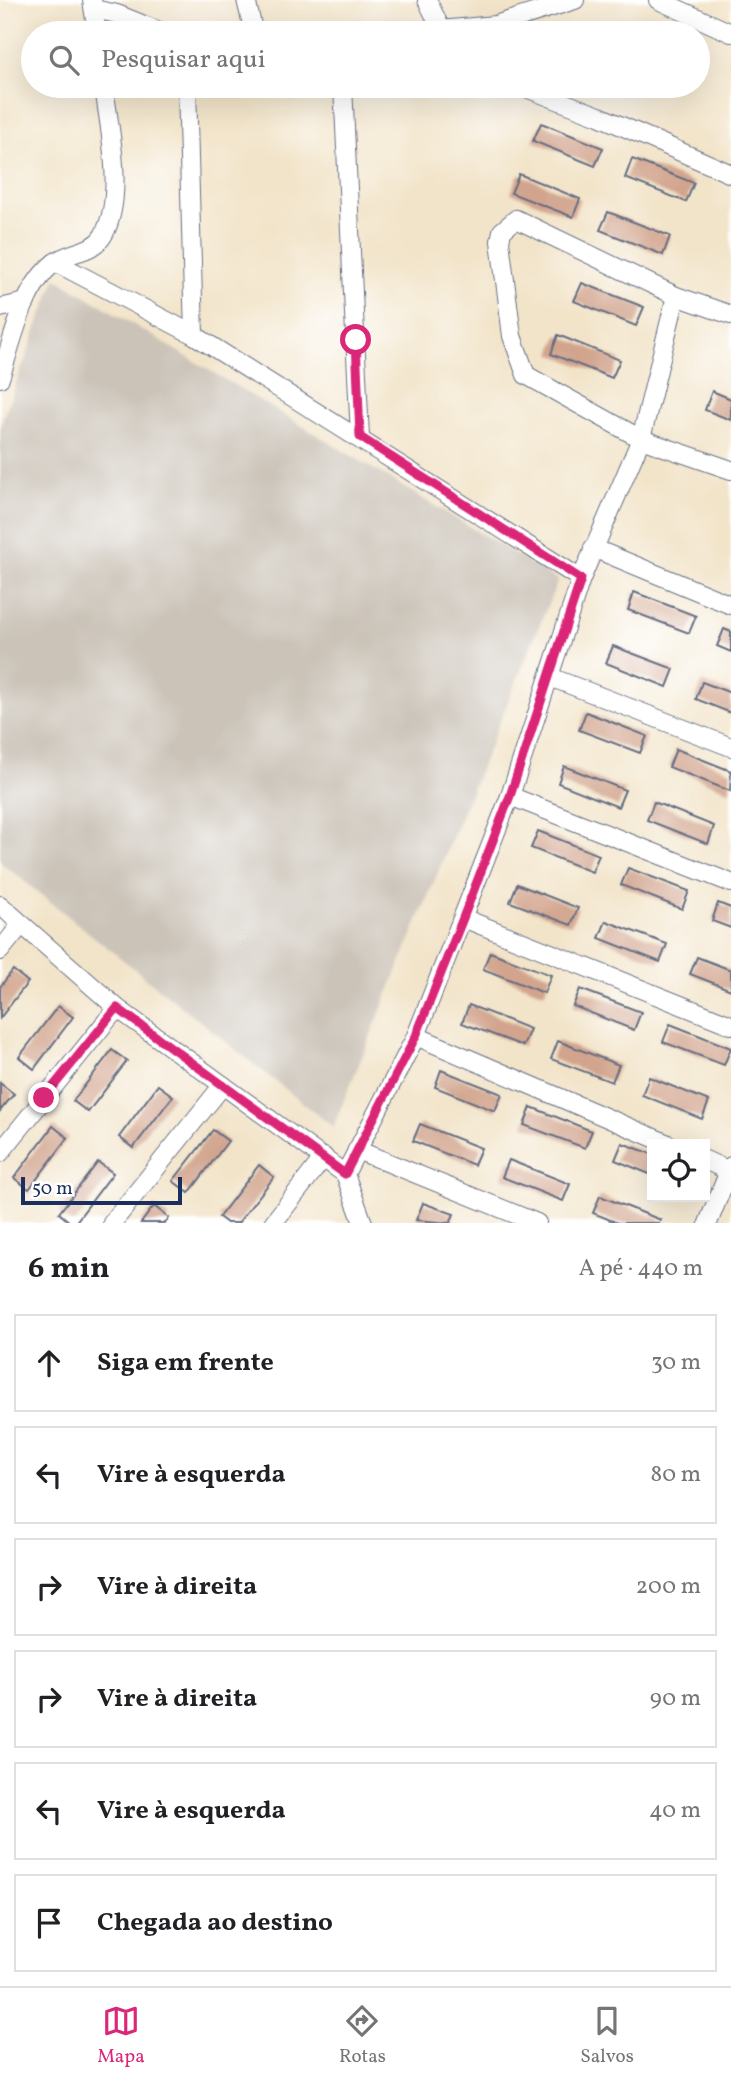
<!DOCTYPE html>
<html lang="pt">
<head>
<meta charset="utf-8">
<style>
	body { margin:0; font-family:Vollkorn,serif; background:#f6f6f6; color:#202124 }
	.controls { position:absolute; right:21px; bottom:21px; display:grid; overflow:hidden; border-radius:0px; box-shadow:0 7px 28px #0002 }
	.controls button { width:63px; height:63px; display:grid; place-items:center; padding:0; border:0; border-bottom:2px solid #e0e0e0; background:#fff; color:#202124; font:35px sans-serif }
	.scale { position:absolute; left:21px; bottom:18px; width:161px; box-sizing:border-box; padding-left:7px; border:4px solid #1b2f5e; border-top:0; font-size:19px; line-height:24px; white-space:nowrap; color:#1b2f5e; -webkit-text-stroke:5px #fff; paint-order:stroke }
	.stop { position:absolute; width:21px; height:21px; margin:-16px; border:5px solid #db2777; border-radius:50%; background:#fff }
	.stop.end { background:#db2777; border-color:#fff; box-shadow:0 2px 7px #0008 }
	.list { margin:0; padding:0; list-style:none }
	h2 { display:flex; justify-content:space-between; align-items:center; height:91px; margin:0; padding:0 28px; font-size:30px }
	h2 small { font-size:23px; font-weight:400; color:#757577 }
	.list li { display:grid; grid-template-columns:46px 1fr auto; gap:21px; align-items:center; box-sizing:border-box; height:98px; margin:0 14px 14px; padding:0 14px; border:2px solid #e0e0e0; border-radius:0px }
	.list b { display:block; font-size:26px; white-space:nowrap }
	.list em { font-size:23px; font-style:normal; color:#757577 }
	.icon { flex:none; width:38px; height:38px; fill:none; stroke:currentColor; stroke-width:2; stroke-linecap:round; stroke-linejoin:round }
	.map { position:relative; flex:none; width:731px; height:1223px; overflow:hidden }
	.search { position:absolute; background:#fff; box-shadow:0 7px 28px #0002; left:21px; right:21px; top:21px; height:77px; display:flex; align-items:center; gap:18px; box-sizing:border-box; padding:0 24px; border-radius:38px; color:#757577; font-size:26px }
	.sheet { height:763px; background:#fff }
	nav { display:flex; justify-content:space-around; align-items:center; box-sizing:border-box; height:98px; border-top:2px solid #e0e0e0; background:#fff; font-size:19px; color:#757577 }
	nav a { display:grid; justify-items:center; gap:4px }
	nav .on { color:#db2777 }
	.map>svg:first-child { display:block }
	.industrial { fill:#cbc3b8 }
	.building { fill:#d2a48d }
	.lines { fill:none; stroke-linecap:round; stroke-linejoin:round }
	.street-casing { stroke:#666e83; stroke-width:20 }
	.street { stroke:#fff; stroke-width:18 }
	.route { stroke:#db2777; stroke-width:9 }
</style>
</head>
<body>
<div class="map">
<svg width="731" height="1223" viewBox="0 0 731 1223">
	<rect width="100%" height="100%" fill="#fff"/>
	<filter id="ink" filterUnits="userSpaceOnUse"><feTurbulence type="fractalNoise" baseFrequency=".0143" numOctaves="2"/><feDisplacementMap in="SourceGraphic" scale="14" xChannelSelector="R" yChannelSelector="G"/><feConvolveMatrix kernelMatrix="1 2 1 2 8 2 1 2 1" color-interpolation-filters="sRGB"/></filter>
	<filter id="wash" filterUnits="userSpaceOnUse"><feTurbulence type="fractalNoise" baseFrequency=".00686" numOctaves="4" result="noise"/><feDisplacementMap in="SourceGraphic" scale="28" xChannelSelector="R" yChannelSelector="G"/><feGaussianBlur stdDeviation="1.57" result="paint"/><feColorMatrix in="noise" values="0 0 0 0 0 0 0 0 0 0 0 0 0 0 0 0 0 1.4 0 .05"/><feComposite in="paint" operator="in"/></filter>
	<g filter="url(#wash)">
		<rect width="100%" height="100%" fill="#f2e4c9"/>
		<polygon class="industrial" points="56,278 558,580 333,1127 0,862 0,426"/>
		<g id="blocks">
			<g class="building">
				<polygon points="541,123 603,148 595,166 533,141"/>
				<polygon points="632,159 694,183 686,202 625,178"/>
				<polygon points="519,174 580,199 573,217 511,193"/>
				<polygon points="608,212 670,236 663,255 600,230"/>
				<polygon points="582,283 644,307 636,326 574,301"/>
				<polygon points="558,335 620,360 612,378 551,354"/>
				<polygon points="712,391 731,399 731,420 705,410"/>
				<polygon points="634,592 696,616 689,633 628,610"/>
				<polygon points="724,629 731,632 731,652 717,646"/>
				<polygon points="613,646 674,669 667,687 606,663"/>
				<polygon points="702,682 731,693 731,713 696,699"/>
				<polygon points="586,712 647,736 640,753 579,730"/>
				<polygon points="676,749 731,771 730,791 669,767"/>
				<polygon points="564,766 625,790 618,807 558,783"/>
				<polygon points="654,802 714,826 708,844 647,820"/>
				<polygon points="538,831 599,855 592,872 531,848"/>
				<polygon points="628,868 689,891 682,909 621,885"/>
				<polygon points="517,884 578,908 571,925 510,902"/>
				<polygon points="718,903 731,908 731,928 712,921"/>
				<polygon points="606,921 667,944 660,962 599,938"/>
				<polygon points="490,952 551,975 544,993 483,969"/>
				<polygon points="697,957 731,970 731,990 690,974"/>
				<polygon points="13,970 28,982 0,1018 0,987"/>
				<polygon points="580,989 641,1012 634,1030 573,1006"/>
				<polygon points="469,1005 530,1029 523,1046 462,1023"/>
				<polygon points="58,1006 73,1017 34,1069 19,1057"/>
				<polygon points="670,1024 731,1048 724,1065 663,1042"/>
				<polygon points="558,1041 619,1065 612,1082 551,1059"/>
				<polygon points="112,1050 127,1061 88,1112 73,1101"/>
				<polygon points="441,1070 502,1094 495,1111 435,1087"/>
				<polygon points="649,1077 709,1101 702,1119 642,1095"/>
				<polygon points="0,1083 14,1094 0,1111"/>
				<polygon points="158,1085 173,1096 133,1148 119,1137"/>
				<polygon points="531,1107 592,1131 585,1148 524,1125"/>
				<polygon points="420,1124 481,1148 474,1165 413,1141"/>
				<polygon points="53,1126 68,1138 29,1189 14,1178"/>
				<polygon points="213,1130 228,1141 189,1193 173,1181"/>
				<polygon points="622,1143 652,1154 652,1175 615,1160"/>
				<polygon points="509,1160 570,1184 563,1201 502,1177"/>
				<polygon points="98,1162 113,1173 75,1223 71,1223 59,1213"/>
				<polygon points="259,1165 274,1177 238,1223 227,1223 219,1217"/>
				<polygon points="600,1196 661,1220 659,1223 618,1223 593,1213"/>
				<polygon points="423,1203 454,1214 450,1223 416,1220"/>
				<polygon points="154,1206 169,1218 165,1223 141,1223"/>
			</g>
		</g>
	</g>
	<g filter="url(#ink)">
		<use href="#blocks" fill-opacity="0" stroke="#666e83" stroke-width="2"/>
		<g class="lines">
			<g class="street-casing">
				<g id="street">
					<polyline points="92,0 97,33"/>
					<polyline points="246,0 254,33"/>
					<polyline points="427,0 441,29"/>
					<polyline points="658,0 731,33"/>
					<polyline points="94,9 117,14 164,33"/>
					<polyline points="407,33 495,25 575,0"/>
					<polyline points="187,86 194,335"/>
					<polyline points="343,86 360,437"/>
					<polyline points="521,86 599,116 731,174"/>
					<polyline points="55,262 194,335 581,579"/>
					<polyline points="0,308 26,302"/>
					<polyline points="731,315 676,296 516,219 502,231 500,241 512,336 526,375 641,439 731,470"/>
					<path d="M0 378C13 341 22 288 54 263 70 250 93 254 104 234 125 194 109 129 104 86"/>
					<polyline points="593,548 731,605"/>
					<polyline points="550,677 731,747"/>
					<polyline points="510,796 731,883"/>
					<polyline points="0,905 117,1008 345,1174 363,1223"/>
					<polyline points="463,918 731,1025"/>
					<polyline points="0,951 21,925"/>
					<polyline points="416,1036 668,1144"/>
					<polyline points="357,1150 537,1223"/>
					<polyline points="0,1153 117,1008"/>
					<polyline points="705,1160 731,1172"/>
					<polyline points="345,1174 416,1036 510,796 581,579 641,439 676,296"/>
					<polyline points="112,1223 223,1085"/>
					<polyline points="273,1223 324,1157"/>
					<polyline points="708,1223 731,1166"/>
				</g>
			</g>
			<use href="#street" class="street"/>
		</g>
	</g>
	<g class="lines" filter="url(#ink)">
		<polyline class="route" points="44,1098 117,1008 345,1174 416,1036 463,918 510,796 581,579 360,437 356,340"/>
	</g>
</svg>
<div class="controls">
<button><svg class="icon" aria-label="locate" viewBox="0 0 24 24"><circle cx="12" cy="12" r="6"/><path d="M12 2v4M12 18v4M2 12h4M18 12h4"/></svg></button>
</div>
<div class="scale">50 m</div>
<div class="stop" style="left:356px;top:340px"></div>
<div class="stop end" style="left:44px;top:1098px"></div>
<div class="search"><svg class="icon" aria-label="search" viewBox="0 0 24 24"><circle cx="10" cy="10" r="6"/><path d="M15 15l6 6"/></svg>Pesquisar aqui</div>
</div>
<section class="sheet">
<h2>6 min<small>A pé · 440 m</small></h2>
<ul class="list">
<li><svg class="icon" aria-label="ahead" viewBox="0 0 24 24"><path d="M12 20V5M6 11l6-6 6 6"/></svg><div><b>Siga em frente</b></div><em>30 m</em></li>
<li><svg class="icon" aria-label="left" viewBox="0 0 24 24"><path d="M17 20v-9H6M10 6l-5 5 5 5"/></svg><div><b>Vire à esquerda</b></div><em>80 m</em></li>
<li><svg class="icon" aria-label="right" viewBox="0 0 24 24"><path d="M7 20v-9h11M14 6l5 5-5 5"/></svg><div><b>Vire à direita</b></div><em>200 m</em></li>
<li><svg class="icon" aria-label="right" viewBox="0 0 24 24"><path d="M7 20v-9h11M14 6l5 5-5 5"/></svg><div><b>Vire à direita</b></div><em>90 m</em></li>
<li><svg class="icon" aria-label="left" viewBox="0 0 24 24"><path d="M17 20v-9H6M10 6l-5 5 5 5"/></svg><div><b>Vire à esquerda</b></div><em>40 m</em></li>
<li><svg class="icon" aria-label="arrive" viewBox="0 0 24 24"><path d="M6 21V4h12l-3 4 3 4H6"/></svg><div><b>Chegada ao destino</b></div></li>
</ul>
</section>
<nav>
<a class="on"><svg class="icon" aria-label="map" viewBox="0 0 24 24"><path d="M3 6l6-2 6 2 6-2v14l-6 2-6-2-6 2zM9 4v14M15 6v14"/></svg>Mapa</a>
<a><svg class="icon" aria-label="directions" viewBox="0 0 24 24"><path d="M12 3l9 9-9 9-9-9zM9 14v-3h6M13 9l2 2-2 2"/></svg>Rotas</a>
<a><svg class="icon" aria-label="saved" viewBox="0 0 24 24"><path d="M7 4h10v16l-5-4-5 4z"/></svg>Salvos</a>
</nav>
</body>
</html>
